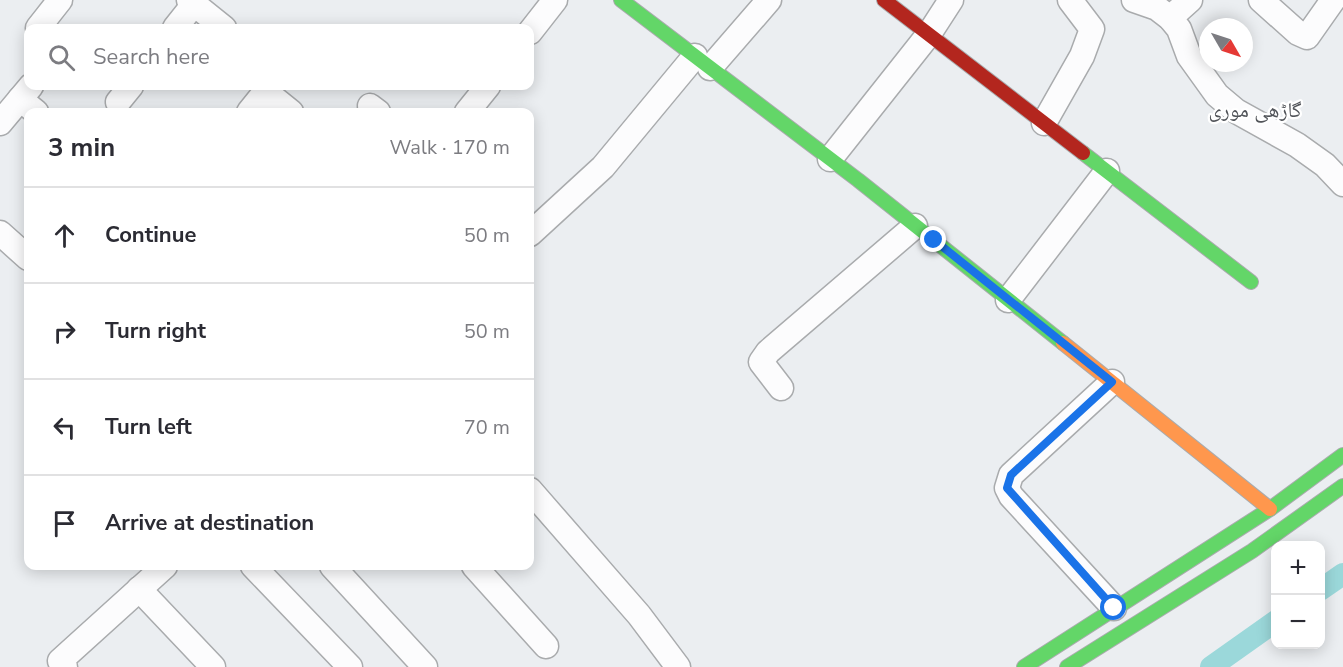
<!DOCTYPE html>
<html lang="en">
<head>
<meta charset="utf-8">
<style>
	body { margin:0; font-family:"Nunito Sans","Noto Naskh Arabic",sans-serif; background:#f2f2f3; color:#2b2b33 }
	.controls { position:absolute; right:18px; bottom:18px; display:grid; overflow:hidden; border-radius:12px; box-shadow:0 3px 15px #0003 }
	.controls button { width:54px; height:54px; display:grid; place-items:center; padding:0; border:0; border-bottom:2px solid #e1e1e2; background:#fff; color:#2b2b33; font:30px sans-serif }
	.compass { position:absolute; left:1199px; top:18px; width:54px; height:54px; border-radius:50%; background:#fff; box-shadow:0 3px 15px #0003; rotate:129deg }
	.stop { position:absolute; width:18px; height:18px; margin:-14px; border:4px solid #1a73e8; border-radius:50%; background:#fff }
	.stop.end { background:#1a73e8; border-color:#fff; box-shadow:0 2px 6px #0008 }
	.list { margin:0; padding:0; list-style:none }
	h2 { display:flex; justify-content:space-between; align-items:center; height:78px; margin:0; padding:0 24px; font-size:26px }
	h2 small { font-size:20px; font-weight:400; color:#7c7c81 }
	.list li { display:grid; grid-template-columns:39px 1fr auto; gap:18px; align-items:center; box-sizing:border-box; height:96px; padding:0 24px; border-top:2px solid #e1e1e2 }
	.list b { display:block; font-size:22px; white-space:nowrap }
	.list em { font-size:20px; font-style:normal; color:#7c7c81 }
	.icon { flex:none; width:33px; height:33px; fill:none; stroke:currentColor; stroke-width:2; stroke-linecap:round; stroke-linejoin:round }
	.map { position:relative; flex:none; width:1343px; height:667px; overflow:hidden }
	.search { position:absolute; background:#fff; box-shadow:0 3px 15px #0003; left:24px; top:24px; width:510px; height:66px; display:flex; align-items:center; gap:15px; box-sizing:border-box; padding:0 21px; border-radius:12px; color:#7c7c81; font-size:22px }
	.panel { position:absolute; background:#fff; box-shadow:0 3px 15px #0003; left:24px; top:108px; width:510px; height:462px; border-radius:12px }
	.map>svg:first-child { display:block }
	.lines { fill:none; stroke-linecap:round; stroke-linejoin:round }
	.canal { stroke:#9bd8da; stroke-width:22 }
	.street-casing { stroke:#a9abad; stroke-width:27 }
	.fast-casing { stroke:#a9abad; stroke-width:16 }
	.slow-casing { stroke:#a9abad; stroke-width:16 }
	.jam-casing { stroke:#a9abad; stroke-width:16 }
	.street { stroke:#fcfcfd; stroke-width:24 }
	.fast { stroke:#63d668; stroke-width:14 }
	.slow { stroke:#ff974d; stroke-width:14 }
	.jam { stroke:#b3261e; stroke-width:14 }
	.route { stroke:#1a73e8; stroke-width:8 }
	.labels { text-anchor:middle; stroke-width:4.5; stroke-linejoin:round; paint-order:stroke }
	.quarter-label { font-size:21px; fill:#515459; stroke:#fff }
</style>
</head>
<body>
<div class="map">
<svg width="1343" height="667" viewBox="0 0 1343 667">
	<rect width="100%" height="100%" fill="#ebeef1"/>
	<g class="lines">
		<g class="canal">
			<polyline points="1320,590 1343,574"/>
			<polyline points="1211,667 1276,621"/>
		</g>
		<g class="street-casing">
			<g id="street">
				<polyline points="189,0 224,28"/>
				<polyline points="1134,0 1157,8 1170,18 1179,29 1189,56 1217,95 1236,111 1297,145 1325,165 1343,184"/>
				<polyline points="1261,0 1298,33 1307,37 1333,0"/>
				<polyline points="1170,18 1190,0"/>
				<polyline points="38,28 60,0"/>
				<polyline points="175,28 194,4"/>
				<polyline points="530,32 555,0"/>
				<polyline points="710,68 769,0"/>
				<polyline points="265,91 291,112"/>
				<polyline points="20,99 36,112"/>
				<polyline points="118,102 131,86"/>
				<polyline points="370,106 378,112"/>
				<polyline points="249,112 270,86"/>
				<polyline points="467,112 488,86"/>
				<polyline points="0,123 31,86"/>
				<polyline points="1044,123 1082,56 1092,29 1070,0"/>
				<polyline points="830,159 929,34 951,0"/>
				<polyline points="0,233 28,258"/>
				<polyline points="530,234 603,167 695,56"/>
				<polyline points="1008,300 1107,171"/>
				<polyline points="1112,382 1011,475 1007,488 1011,496 1114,608"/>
				<polyline points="781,388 761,362 768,352 915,226"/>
				<polyline points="530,490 639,615 678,667"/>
				<polyline points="253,566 350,667"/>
				<polyline points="332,566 425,667"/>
				<polyline points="474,566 546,646"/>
				<polyline points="139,589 213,667"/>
				<polyline points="65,667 60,661 165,566"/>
			</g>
		</g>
		<g class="fast-casing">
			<g id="fast">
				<polyline points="621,0 858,180 1063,343"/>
				<polyline points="1083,153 1251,282"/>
				<polyline points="1024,667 1270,509 1343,455"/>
				<polyline points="1067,667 1252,551 1343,486"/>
			</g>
		</g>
		<g class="slow-casing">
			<polyline id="slow" points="1063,343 1270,509"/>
		</g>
		<g class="jam-casing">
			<polyline id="jam" points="884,0 1083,153"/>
		</g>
		<use href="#street" class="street"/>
		<use href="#fast" class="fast"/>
		<use href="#slow" class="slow"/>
		<use href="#jam" class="jam"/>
	</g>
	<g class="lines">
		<polyline class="route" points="934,240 1112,382 1011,475 1007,488 1114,608"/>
	</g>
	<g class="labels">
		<g class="quarter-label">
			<text x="1255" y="117">گاڑھی موری</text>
		</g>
	</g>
</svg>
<div class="controls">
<button>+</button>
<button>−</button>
</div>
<svg class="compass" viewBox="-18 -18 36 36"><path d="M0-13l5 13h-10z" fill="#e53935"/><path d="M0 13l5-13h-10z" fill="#7c7c81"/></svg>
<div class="stop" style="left:1114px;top:608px"></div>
<div class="stop end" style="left:934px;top:240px"></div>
<div class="search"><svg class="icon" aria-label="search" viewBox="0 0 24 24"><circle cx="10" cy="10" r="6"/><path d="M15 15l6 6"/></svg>Search here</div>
<section class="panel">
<h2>3 min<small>Walk · 170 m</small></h2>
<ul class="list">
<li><svg class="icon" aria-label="ahead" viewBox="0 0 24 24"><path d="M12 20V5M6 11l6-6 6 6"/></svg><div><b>Continue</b></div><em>50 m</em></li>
<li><svg class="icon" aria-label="right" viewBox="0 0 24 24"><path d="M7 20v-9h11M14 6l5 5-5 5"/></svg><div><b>Turn right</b></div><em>50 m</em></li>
<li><svg class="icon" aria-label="left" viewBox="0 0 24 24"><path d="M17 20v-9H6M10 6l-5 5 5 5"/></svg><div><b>Turn left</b></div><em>70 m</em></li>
<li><svg class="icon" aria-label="arrive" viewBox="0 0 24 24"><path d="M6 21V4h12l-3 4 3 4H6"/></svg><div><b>Arrive at destination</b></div></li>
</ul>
</section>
</div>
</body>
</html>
